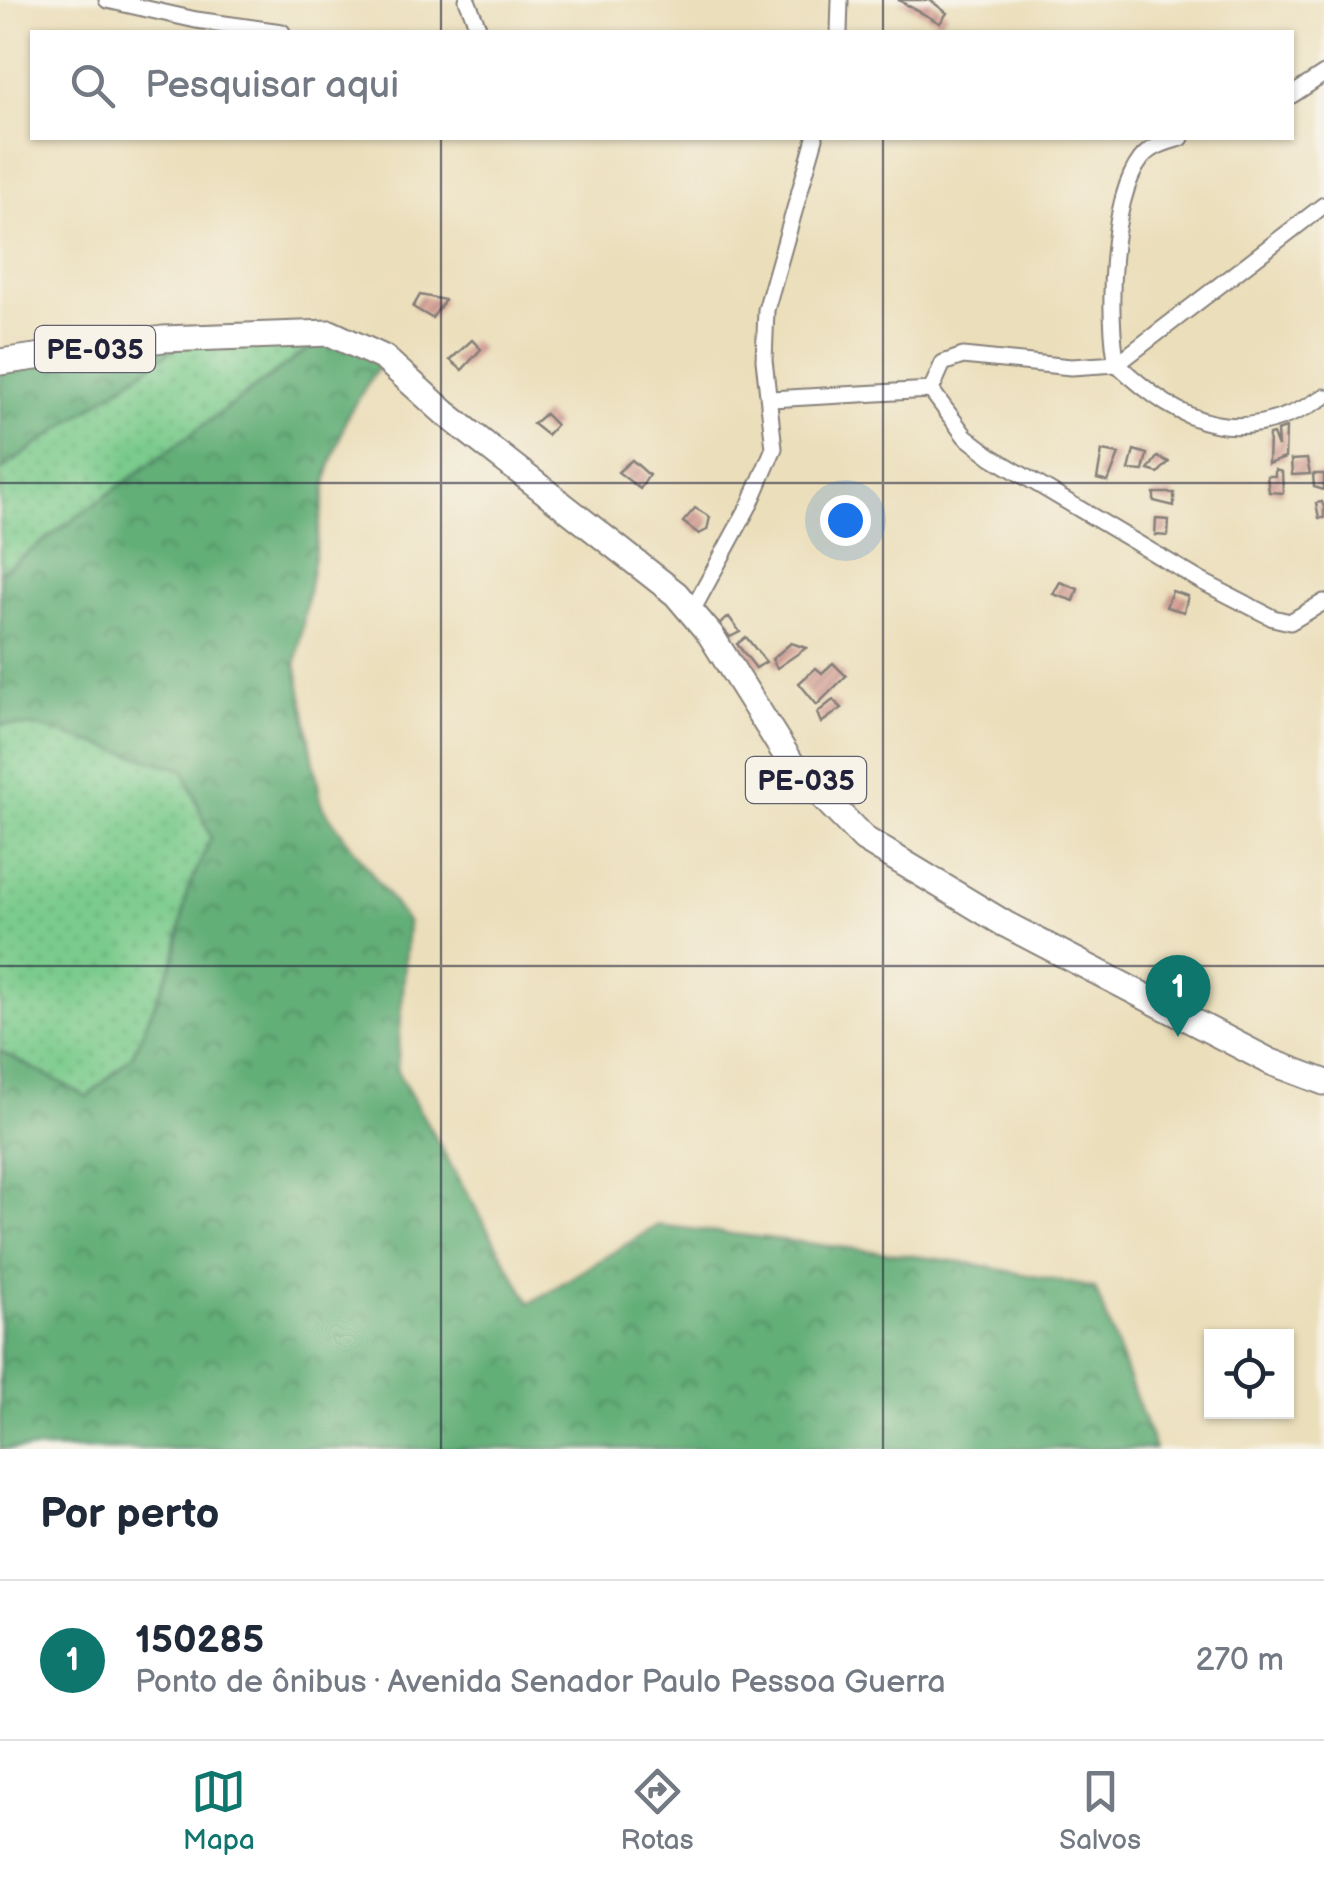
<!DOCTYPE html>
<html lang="pt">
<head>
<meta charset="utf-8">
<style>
	body { margin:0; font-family:"Balsamiq Sans",sans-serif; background:#f2f2f3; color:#1f2937 }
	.controls { position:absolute; right:30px; bottom:30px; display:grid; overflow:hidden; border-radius:0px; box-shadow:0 2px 8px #0004 }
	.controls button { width:90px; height:90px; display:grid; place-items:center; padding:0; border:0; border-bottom:2px solid #e0e1e3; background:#fff; color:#1f2937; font:50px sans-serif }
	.you { position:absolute; left:845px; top:520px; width:35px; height:35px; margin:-25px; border:8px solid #fff; border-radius:50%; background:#1a73e8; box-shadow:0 0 0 15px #1a73e833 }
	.badge { display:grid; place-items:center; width:65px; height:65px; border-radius:50%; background:#0f766e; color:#fff; font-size:32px; font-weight:700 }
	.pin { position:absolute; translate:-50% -82px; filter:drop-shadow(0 2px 5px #0008) }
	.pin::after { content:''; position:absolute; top:52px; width:35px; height:30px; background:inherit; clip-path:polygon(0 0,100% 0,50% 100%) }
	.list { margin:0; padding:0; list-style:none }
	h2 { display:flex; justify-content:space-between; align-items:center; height:130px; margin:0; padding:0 40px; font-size:42px }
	h2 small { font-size:32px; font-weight:400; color:#747a83 }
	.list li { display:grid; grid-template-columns:65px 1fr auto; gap:30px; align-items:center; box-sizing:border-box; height:160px; padding:0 40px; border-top:2px solid #e0e1e3 }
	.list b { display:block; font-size:38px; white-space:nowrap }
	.list p { margin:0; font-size:32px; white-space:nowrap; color:#747a83 }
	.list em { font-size:32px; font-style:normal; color:#747a83 }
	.icon { flex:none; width:55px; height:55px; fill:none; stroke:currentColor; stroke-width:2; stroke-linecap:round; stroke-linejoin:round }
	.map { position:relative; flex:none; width:1324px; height:1449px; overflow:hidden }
	.search { position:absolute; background:#fff; box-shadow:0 2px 8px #0004; left:30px; right:30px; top:30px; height:110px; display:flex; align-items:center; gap:25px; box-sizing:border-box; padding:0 35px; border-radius:0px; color:#747a83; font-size:38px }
	.sheet { height:290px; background:#fff }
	nav { display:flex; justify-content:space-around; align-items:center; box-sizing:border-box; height:140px; border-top:2px solid #e0e1e3; background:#fff; font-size:28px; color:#747a83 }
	nav a { display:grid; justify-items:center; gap:5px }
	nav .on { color:#0f766e }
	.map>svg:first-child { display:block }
	.green { fill:url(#green-dots); stroke:#4e7664; stroke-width:2.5 }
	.forest { fill:url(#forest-crowns); stroke:#42685a; stroke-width:2.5 }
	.building { fill:url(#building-hatch) }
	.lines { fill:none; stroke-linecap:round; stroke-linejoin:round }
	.minor-casing { stroke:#86807a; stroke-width:19 }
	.primary-casing { stroke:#86807a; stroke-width:29 }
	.minor { stroke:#fff; stroke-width:15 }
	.primary { stroke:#fff; stroke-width:25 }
	.grid { fill:none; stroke:#22223b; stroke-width:2.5; stroke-opacity:0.55 }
	.labels { text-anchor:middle; stroke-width:8; stroke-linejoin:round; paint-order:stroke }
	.shield { fill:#f7f3e8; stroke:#62616f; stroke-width:2.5 }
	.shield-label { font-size:28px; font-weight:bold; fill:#22223b }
</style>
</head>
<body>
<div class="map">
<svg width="1324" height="1449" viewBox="0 0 1324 1449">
	<defs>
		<pattern id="green-dots" width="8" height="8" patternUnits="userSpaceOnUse" patternTransform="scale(2.5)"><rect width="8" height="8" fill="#7acb8c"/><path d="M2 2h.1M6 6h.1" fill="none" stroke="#69ae7a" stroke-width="1.8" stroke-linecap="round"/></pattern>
		<pattern id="forest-crowns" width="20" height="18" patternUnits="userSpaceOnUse" patternTransform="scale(2.5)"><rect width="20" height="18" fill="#63af78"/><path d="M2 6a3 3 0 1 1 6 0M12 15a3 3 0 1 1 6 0" fill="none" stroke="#518e64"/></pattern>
		<pattern id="building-hatch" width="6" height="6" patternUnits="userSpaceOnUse" patternTransform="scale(2.5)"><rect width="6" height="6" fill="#d59d92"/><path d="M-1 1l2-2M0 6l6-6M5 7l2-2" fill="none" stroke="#ac8078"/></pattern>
	</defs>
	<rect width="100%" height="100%" fill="#f7f3e8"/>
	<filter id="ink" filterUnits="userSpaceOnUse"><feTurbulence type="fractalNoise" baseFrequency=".01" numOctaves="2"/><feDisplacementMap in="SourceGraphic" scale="20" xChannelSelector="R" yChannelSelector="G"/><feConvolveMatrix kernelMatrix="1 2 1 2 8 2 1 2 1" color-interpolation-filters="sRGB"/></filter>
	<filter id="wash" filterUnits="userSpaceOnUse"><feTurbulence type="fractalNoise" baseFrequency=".0048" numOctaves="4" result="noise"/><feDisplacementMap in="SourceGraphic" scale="40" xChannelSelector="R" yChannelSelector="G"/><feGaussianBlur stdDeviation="2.25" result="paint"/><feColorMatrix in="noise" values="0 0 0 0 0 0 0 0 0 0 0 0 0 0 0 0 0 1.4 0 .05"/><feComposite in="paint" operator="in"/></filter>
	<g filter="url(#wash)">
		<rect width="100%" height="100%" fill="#ebdeba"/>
		<g class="green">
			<polygon points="330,333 0,573 0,471 191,337"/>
			<polygon points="0,724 43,728 184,770 211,838 187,892 175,957 132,1056 88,1097 0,1051"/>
		</g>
		<g class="forest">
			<polygon points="330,333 384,358 347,416 328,473 296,664 322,806 408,923 397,1071 530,1303 658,1225 962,1262 1095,1288 1155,1449 0,1449 0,1051 88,1097 132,1056 175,957 187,892 211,838 184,770 43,728 0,724 0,573"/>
			<polygon points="191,337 0,471 0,362"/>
		</g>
		<g id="blocks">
			<g class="building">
				<polygon points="898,0 930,0 947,13 940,23"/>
				<polygon points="420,295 445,300 432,318 413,307"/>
				<polygon points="472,340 481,349 462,370 450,360"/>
				<polygon points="545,414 556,425 547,435 533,424"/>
				<polygon points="1286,428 1285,458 1268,464 1269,435 1273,434 1278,447 1277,431"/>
				<polygon points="1134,450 1147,454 1143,471 1129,470"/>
				<polygon points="1102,451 1119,454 1108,482 1097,479"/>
				<polygon points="1157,457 1169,462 1158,473 1148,470"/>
				<polygon points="1307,459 1310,474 1292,475 1291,460"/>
				<polygon points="632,460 649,475 640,489 618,472"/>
				<polygon points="1275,470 1282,472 1283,493 1269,492 1267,476 1275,476"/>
				<polygon points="1313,474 1324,474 1324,490 1314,487"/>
				<polygon points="1154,493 1174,493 1174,506 1154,501"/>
				<polygon points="1322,502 1324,507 1324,518 1319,518 1316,503"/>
				<polygon points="695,508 710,517 707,530 699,534 683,522"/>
				<polygon points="1156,519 1169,520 1168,536 1155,535"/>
				<polygon points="1060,582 1078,589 1074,601 1053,594"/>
				<polygon points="1172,591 1188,596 1184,612 1166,607"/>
				<polygon points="729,617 740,632 730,637 719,624"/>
				<polygon points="746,637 766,662 756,668 737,644"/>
				<polygon points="791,643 806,648 777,668 772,659"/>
				<polygon points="833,663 846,676 817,705 799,683 816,668 822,673"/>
				<polygon points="833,700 842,708 821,723 817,713"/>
			</g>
		</g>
	</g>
	<g filter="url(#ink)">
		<use href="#blocks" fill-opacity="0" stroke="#86807a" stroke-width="2.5"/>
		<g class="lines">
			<g class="minor-casing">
				<g id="minor">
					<polyline points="107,0 196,20 282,32"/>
					<polyline points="467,0 480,32"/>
					<polyline points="839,32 840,0"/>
					<polyline points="1292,95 1324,74"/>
					<path d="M1181 138C1166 142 1150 147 1141 159 1110 199 1107 316 1117 364L1324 205"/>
					<polyline points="931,390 965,436 992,457 1201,581 1273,618 1290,622 1324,602"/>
					<path d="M771 399 931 390 943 363 963 356 1071 367 1117 364C1185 428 1241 448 1324 397"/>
					<polyline points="692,611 750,504 774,448 764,360 766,310 815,138"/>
				</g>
			</g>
			<g class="primary-casing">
				<polyline id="primary" points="0,362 163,339 330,333 384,358 445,413 676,594 710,634 793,766 864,839 1005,924 1271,1062 1324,1082"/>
			</g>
			<use href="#minor" class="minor"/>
			<use href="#primary" class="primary"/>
		</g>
	</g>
	<path class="grid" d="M441 0V32M883 0V32M441 138V1449M883 138V1449M0 483H1324M0 966H1324"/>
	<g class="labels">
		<g class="shield">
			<rect x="35" y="326" width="120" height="46" rx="8"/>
			<rect x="746" y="757" width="120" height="46" rx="8"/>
		</g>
		<g class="shield-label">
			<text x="95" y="359">PE-035</text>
			<text x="806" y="790">PE-035</text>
		</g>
	</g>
</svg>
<div class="controls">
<button><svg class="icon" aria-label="locate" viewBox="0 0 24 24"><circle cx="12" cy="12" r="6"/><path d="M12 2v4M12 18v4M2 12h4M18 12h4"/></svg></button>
</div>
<div class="you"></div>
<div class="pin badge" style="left:1178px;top:1037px">1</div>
<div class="search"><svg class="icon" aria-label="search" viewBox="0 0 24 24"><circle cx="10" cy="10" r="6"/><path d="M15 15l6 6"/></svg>Pesquisar aqui</div>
</div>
<section class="sheet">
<h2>Por perto<small></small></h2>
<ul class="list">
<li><span class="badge">1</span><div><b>150285</b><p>Ponto de ônibus · Avenida Senador Paulo Pessoa Guerra</p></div><em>270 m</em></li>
</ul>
</section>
<nav>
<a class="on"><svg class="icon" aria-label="map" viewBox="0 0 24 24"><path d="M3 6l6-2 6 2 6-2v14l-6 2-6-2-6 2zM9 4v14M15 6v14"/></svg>Mapa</a>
<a><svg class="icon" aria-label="directions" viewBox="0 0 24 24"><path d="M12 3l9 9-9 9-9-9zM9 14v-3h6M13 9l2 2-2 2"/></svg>Rotas</a>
<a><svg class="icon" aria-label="saved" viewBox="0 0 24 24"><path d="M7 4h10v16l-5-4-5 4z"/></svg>Salvos</a>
</nav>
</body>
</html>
